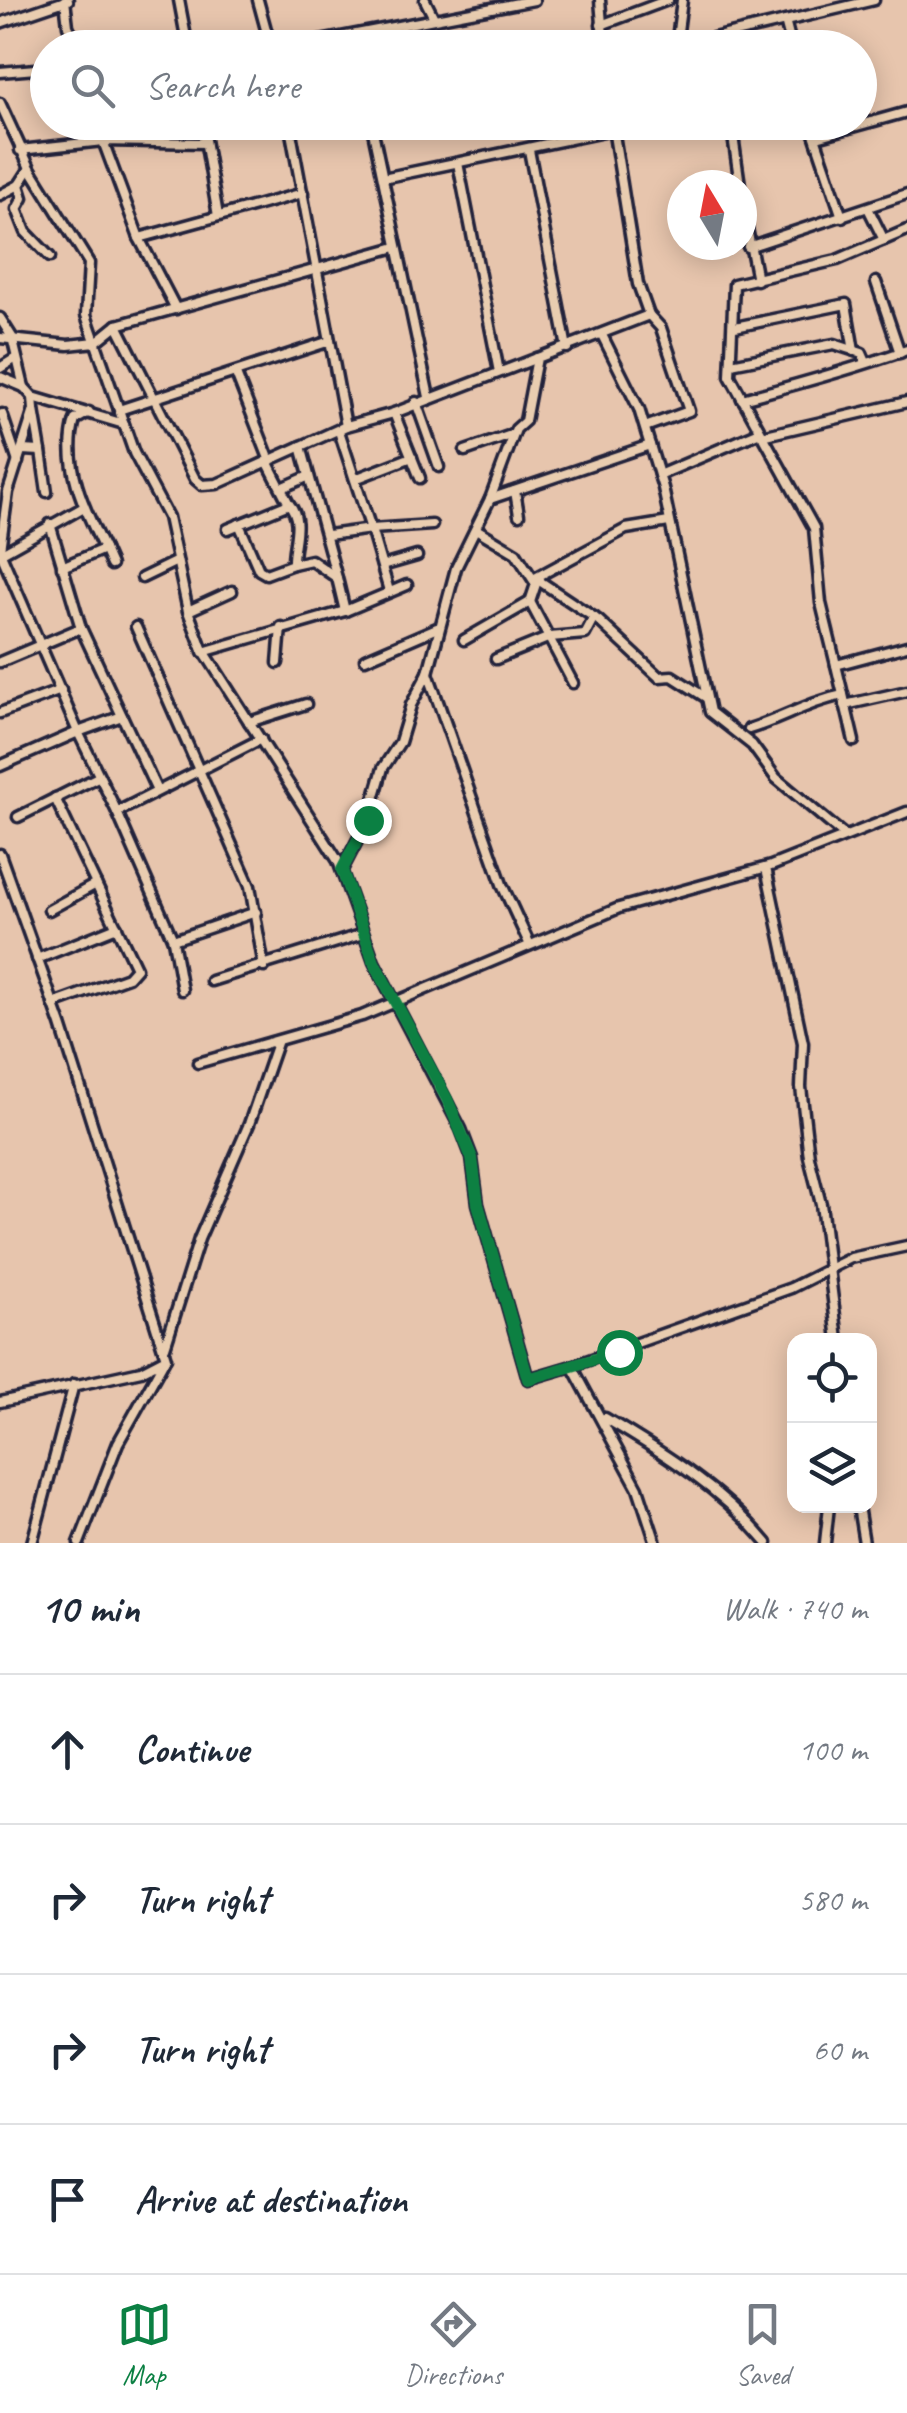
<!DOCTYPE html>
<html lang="en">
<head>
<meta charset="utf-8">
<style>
	body { margin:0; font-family:Caveat,sans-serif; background:#f2f2f3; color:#1f2937 }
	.controls { position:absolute; right:30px; bottom:30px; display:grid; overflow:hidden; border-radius:20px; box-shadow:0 5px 25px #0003 }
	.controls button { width:90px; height:90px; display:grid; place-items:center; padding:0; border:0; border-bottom:2px solid #e0e1e3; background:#fff; color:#1f2937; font:50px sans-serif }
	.compass { position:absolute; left:667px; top:170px; width:90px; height:90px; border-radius:50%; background:#fff; box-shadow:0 5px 25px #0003; rotate:350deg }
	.stop { position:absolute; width:30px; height:30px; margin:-22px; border:8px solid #0b8043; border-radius:50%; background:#fff }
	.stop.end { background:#0b8043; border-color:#fff; box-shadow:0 2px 10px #0008 }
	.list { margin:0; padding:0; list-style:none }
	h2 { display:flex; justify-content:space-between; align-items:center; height:130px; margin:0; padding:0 40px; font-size:42px }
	h2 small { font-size:32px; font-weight:400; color:#747a83 }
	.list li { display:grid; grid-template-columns:65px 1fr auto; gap:30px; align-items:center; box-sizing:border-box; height:150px; padding:0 40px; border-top:2px solid #e0e1e3 }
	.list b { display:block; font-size:38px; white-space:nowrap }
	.list em { font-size:32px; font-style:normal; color:#747a83 }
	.icon { flex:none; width:55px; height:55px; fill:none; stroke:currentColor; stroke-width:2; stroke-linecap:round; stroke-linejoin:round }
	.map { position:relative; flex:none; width:907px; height:1543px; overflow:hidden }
	.search { position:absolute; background:#fff; box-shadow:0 5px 25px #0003; left:30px; right:30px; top:30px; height:110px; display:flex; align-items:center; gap:25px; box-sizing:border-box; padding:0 35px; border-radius:55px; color:#747a83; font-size:38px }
	.sheet { height:730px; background:#fff }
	nav { display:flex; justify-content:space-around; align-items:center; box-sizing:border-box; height:140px; border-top:2px solid #e0e1e3; background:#fff; font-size:28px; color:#747a83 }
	nav a { display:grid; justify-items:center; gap:5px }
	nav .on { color:#0b8043 }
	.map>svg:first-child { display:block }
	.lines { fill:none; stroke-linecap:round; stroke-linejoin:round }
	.minor-casing { stroke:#22223b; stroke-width:15 }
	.minor { stroke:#e9cdb0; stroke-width:8 }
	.route { stroke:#0b8043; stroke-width:12 }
</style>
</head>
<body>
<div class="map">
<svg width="907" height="1543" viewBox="0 0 907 1543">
	<rect width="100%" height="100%" fill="#e7c5ad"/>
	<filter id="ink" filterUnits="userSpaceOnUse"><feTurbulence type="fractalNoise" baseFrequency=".01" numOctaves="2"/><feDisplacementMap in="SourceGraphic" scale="20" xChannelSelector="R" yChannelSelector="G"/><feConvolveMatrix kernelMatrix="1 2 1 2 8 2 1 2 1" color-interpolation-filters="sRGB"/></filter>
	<g filter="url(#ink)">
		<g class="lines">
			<g class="minor-casing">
				<g id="minor">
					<polyline points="65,0 68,26 79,48"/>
					<polyline points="179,0 188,48"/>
					<polyline points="258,0 271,48"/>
					<polyline points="425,0 434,18"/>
					<polyline points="600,0 604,48"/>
					<polyline points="785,21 792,48"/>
					<polyline points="0,23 68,0"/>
					<polyline points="601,25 668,0"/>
					<polyline points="676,47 682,0"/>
					<polyline points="283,48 534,0"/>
					<polyline points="671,48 874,0"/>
					<polyline points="0,72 48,68"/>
					<polyline points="0,103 30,168 89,263 86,315 134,453 168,517 188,611 202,648 338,861 374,962 461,1129 472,1158 478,1204 528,1379 572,1366 638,1488 656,1543"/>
					<polyline points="202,122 218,216"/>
					<polyline points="289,122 346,426"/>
					<polyline points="371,122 429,397"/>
					<polyline points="612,122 638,284 649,315"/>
					<polyline points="731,122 740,185"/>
					<polyline points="810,122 842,217"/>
					<polyline points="817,137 907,112"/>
					<polyline points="103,141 139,238 176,309"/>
					<polyline points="20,150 103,141 205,143"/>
					<polyline points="529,150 567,348"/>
					<polyline points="458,163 499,372"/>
					<polyline points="30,168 19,185 23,198 17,209 26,232 50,257"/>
					<polyline points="383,178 604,132 612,123"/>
					<polyline points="0,195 19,185"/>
					<polyline points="742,202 757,280"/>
					<polyline points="868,208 884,240"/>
					<polyline points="907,230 837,260 734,284 730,376 814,528 821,603 836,665 907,646"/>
					<polyline points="139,238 303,193"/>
					<polyline points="748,247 907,194"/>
					<polyline points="876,282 900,353"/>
					<polyline points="0,318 12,337 24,387"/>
					<polyline points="117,325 195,479 202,485 217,484 346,426 394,413 649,315 661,328 689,411 645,427"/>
					<polyline points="735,327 846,304 854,351"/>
					<polyline points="602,335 639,409 663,488 710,712 752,745 776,778 844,835"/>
					<polyline points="0,338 68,345 96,342 117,325 396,247"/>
					<polyline points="731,364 834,344 862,353 866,362"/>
					<polyline points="0,368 16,358"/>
					<polyline points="236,374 270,461"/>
					<polyline points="0,377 24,387 33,397 124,424"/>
					<path d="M742 399C799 384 853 369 907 350"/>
					<polyline points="416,402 439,467"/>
					<polyline points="119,410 330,341"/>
					<polyline points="394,413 420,478"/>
					<polyline points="2,414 18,462"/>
					<polyline points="762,436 907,402"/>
					<polyline points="301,446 337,578"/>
					<polyline points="22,450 41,451 34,410"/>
					<polyline points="41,451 47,492"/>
					<polyline points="465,451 514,434"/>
					<polyline points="659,475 760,432"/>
					<polyline points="355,479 412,457"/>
					<polyline points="282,488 309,476"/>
					<polyline points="515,491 519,515"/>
					<polyline points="490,499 650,445"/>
					<polyline points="669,522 626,529 535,578 598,620 659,677 672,676 705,697"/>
					<path d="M239 524 259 570 266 574 293 564C292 544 304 521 289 504"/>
					<polyline points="228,529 289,504 267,461"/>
					<polyline points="328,535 371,529 339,431"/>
					<polyline points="104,549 111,565"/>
					<polyline points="0,550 8,492 34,410 33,397"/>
					<polyline points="0,554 84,507"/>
					<polyline points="1,554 78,732 122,716"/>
					<polyline points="293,564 311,560 337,578 345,611"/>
					<polyline points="382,566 417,556"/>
					<path d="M62 567 104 549C85 510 62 465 75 420L89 412"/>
					<polyline points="142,578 177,561"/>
					<polyline points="389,591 371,529 432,525"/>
					<polyline points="530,602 573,683"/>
					<polyline points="188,611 232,591"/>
					<polyline points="136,627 250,886 264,967"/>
					<polyline points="81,628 157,791"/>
					<polyline points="464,640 530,602 536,584 516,553 476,529"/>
					<polyline points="203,652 345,611 407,585"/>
					<polyline points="365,659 437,628"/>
					<polyline points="496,659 550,637 585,634 594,617"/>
					<polyline points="0,662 81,628 50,524"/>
					<polyline points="278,663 281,627"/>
					<polyline points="836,665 854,741"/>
					<polyline points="428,673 503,887 529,943"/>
					<polyline points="845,705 907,691"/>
					<polyline points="0,713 61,690"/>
					<polyline points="249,722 306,704"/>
					<path d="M749 729C782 719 808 702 843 695"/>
					<polyline points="0,766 78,732 117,812 261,739"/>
					<polyline points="117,812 173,940 182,990"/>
					<polyline points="18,817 98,777"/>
					<polyline points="0,854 61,1025 166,1358 141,1371 0,1402"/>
					<polyline points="766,868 803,1043 801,1087 809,1157 821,1204 838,1340"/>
					<polyline points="342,870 368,820 383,768 400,742 411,705 428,673 456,568 490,499 516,429 525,421 537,358"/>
					<polyline points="49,910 96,884"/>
					<polyline points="173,940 256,912"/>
					<polyline points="37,959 117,927"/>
					<polyline points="211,981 363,934"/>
					<polyline points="53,1004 128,977 136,968 55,798"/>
					<polyline points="198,1063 362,1016 619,908 771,866 907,812"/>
					<polyline points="165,1347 199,1239 249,1124 277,1043"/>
					<polyline points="572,1366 791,1288 851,1258 907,1246"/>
					<path d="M605 1418C664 1453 723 1490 767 1543"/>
					<polyline points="858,1506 864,1543"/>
					<polyline points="32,1543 74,1384"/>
					<polyline points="79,1543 118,1443 164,1361"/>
					<polyline points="825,1543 829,1506"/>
				</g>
			</g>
			<use href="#minor" class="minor"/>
		</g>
	</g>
	<g class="lines" filter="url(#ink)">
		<polyline class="route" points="368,820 342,870 374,962 447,1099 472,1158 478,1204 528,1379 619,1352"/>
	</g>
</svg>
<div class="controls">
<button><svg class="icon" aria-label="locate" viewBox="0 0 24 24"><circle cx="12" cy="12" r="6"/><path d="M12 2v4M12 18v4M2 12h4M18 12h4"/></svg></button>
<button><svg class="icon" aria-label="layers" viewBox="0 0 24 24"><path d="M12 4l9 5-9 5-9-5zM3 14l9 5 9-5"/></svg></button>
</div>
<svg class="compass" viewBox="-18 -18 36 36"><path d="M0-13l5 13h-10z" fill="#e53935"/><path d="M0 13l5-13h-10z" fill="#747a83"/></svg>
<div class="stop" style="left:619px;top:1352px"></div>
<div class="stop end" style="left:368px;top:820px"></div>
<div class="search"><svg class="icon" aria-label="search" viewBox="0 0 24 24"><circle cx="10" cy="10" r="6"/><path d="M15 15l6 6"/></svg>Search here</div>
</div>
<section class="sheet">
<h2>10 min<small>Walk · 740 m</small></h2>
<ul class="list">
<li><svg class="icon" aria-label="ahead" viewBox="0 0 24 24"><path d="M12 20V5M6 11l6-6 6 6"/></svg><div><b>Continue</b></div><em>100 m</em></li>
<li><svg class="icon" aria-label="right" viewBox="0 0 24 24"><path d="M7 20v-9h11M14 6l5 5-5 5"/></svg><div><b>Turn right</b></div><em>580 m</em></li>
<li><svg class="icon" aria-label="right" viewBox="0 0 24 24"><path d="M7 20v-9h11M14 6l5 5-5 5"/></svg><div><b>Turn right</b></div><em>60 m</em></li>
<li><svg class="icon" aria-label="arrive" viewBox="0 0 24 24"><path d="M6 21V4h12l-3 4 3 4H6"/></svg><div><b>Arrive at destination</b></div></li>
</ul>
</section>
<nav>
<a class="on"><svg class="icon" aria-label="map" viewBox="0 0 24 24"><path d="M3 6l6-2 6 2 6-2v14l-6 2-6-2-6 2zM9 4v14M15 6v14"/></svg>Map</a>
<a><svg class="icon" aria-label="directions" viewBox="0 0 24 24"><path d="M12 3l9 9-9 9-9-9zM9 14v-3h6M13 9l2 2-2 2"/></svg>Directions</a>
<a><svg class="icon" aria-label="saved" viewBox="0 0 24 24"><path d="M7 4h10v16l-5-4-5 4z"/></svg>Saved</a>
</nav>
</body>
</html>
